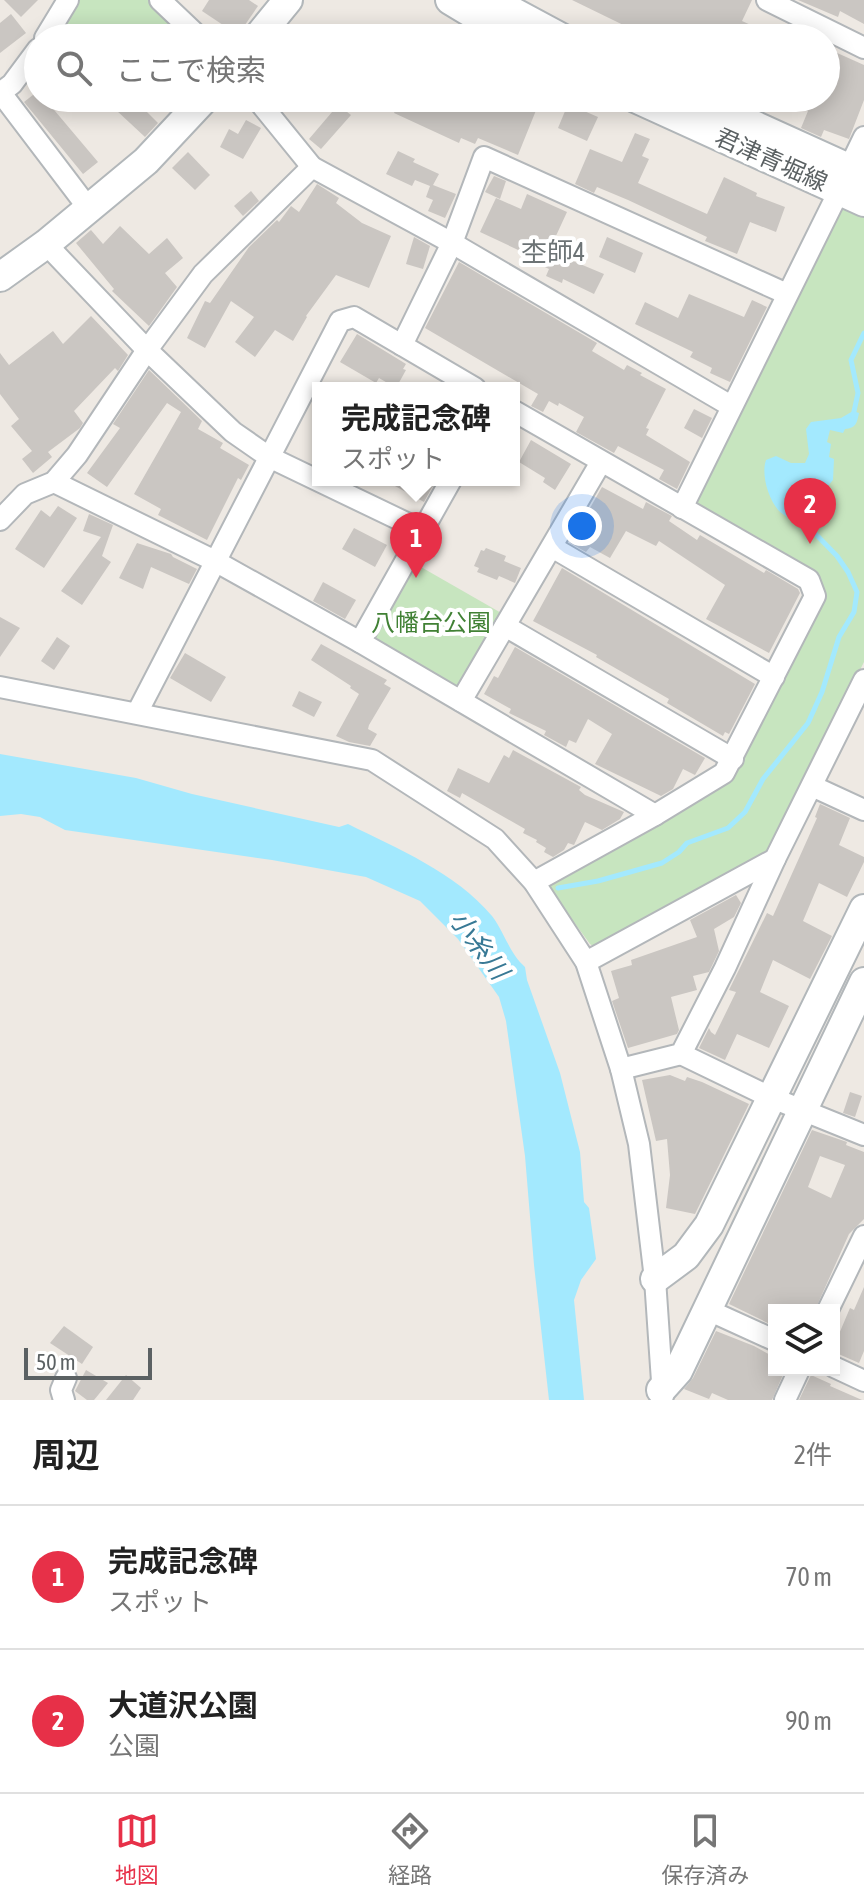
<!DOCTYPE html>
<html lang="ja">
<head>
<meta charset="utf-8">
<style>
	body { margin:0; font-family:"Asap Condensed","Noto Sans JP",sans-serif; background:#f2f2f2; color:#222 }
	.controls { position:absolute; right:24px; bottom:24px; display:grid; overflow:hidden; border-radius:0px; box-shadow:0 4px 20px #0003 }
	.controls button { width:72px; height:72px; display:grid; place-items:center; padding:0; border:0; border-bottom:2px solid #e0e0e0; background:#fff; color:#222; font:40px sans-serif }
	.scale { position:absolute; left:24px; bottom:20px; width:128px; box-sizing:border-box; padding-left:8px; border:4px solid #5b6163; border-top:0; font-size:22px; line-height:28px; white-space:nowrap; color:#5b6163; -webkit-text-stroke:6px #fff; paint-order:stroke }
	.you { position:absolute; left:582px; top:526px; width:28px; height:28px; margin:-20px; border:6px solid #fff; border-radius:50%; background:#1a73e8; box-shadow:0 0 0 12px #1a73e833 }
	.badge { display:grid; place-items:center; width:52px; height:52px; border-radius:50%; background:#e73048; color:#fff; font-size:26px; font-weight:700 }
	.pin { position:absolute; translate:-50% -66px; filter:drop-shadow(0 2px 4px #0008) }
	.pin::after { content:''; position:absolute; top:42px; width:28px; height:24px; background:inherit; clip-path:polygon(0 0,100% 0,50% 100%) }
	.popup { position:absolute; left:312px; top:382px; width:208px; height:104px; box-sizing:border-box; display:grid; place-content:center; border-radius:0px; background:#fff; filter:drop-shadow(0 2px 6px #0005); font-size:26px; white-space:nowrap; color:#767676 }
	.popup b { font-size:30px; color:#222 }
	.popup::after { content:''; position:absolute; left:50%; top:100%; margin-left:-16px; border:16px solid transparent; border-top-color:#fff }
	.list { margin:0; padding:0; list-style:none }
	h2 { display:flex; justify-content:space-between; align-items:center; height:104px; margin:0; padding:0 32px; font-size:34px }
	h2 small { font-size:26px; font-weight:400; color:#767676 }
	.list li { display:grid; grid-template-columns:52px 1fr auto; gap:24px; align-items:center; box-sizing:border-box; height:144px; padding:0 32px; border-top:2px solid #e0e0e0 }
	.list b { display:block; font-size:30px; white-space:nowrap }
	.list p { margin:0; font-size:26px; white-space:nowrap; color:#767676 }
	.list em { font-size:26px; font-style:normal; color:#767676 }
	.icon { flex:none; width:44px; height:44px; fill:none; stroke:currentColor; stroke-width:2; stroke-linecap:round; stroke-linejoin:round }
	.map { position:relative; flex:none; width:864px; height:1400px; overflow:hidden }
	.search { position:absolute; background:#fff; box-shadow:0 4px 20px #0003; left:24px; right:24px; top:24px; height:88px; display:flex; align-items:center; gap:20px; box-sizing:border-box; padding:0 28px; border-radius:44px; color:#767676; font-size:30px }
	.sheet { height:392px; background:#fff }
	nav { display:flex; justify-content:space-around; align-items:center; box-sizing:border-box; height:112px; border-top:2px solid #e0e0e0; background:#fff; font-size:22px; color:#767676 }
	nav a { display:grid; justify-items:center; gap:4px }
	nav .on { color:#e73048 }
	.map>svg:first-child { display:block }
	.green { fill:#c7e5bf }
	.water { fill:#a3e9fe }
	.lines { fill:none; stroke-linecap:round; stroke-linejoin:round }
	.stream { stroke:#a3e9fe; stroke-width:5 }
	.building { fill:#cac6c2; fill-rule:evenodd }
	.street-casing { stroke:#b3b7ba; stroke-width:24 }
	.secondary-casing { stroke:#b2b7ba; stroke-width:32 }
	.street { stroke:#fff; stroke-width:20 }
	.secondary { stroke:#fff; stroke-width:28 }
	.labels { text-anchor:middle; stroke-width:8; stroke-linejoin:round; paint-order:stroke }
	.street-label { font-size:24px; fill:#5b6163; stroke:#fff }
	.park-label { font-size:24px; fill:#418135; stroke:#fff }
	.neighbourhood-label { font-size:26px; fill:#6c7375; stroke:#fff }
	.water-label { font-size:26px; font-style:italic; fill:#387995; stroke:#fff }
</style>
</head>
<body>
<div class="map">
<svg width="864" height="1400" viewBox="0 0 864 1400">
	<rect width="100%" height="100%" fill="#eee9e3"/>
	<g class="green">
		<polygon points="75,0 152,0 175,27 165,38 54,38"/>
		<polygon points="864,144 864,662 770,849 596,948 590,944 551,891 548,883 729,777 822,592 697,510 696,499"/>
		<polygon points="414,563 503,614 461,687 455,688 374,641 372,633"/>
	</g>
	<g class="water">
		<path d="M853 411 859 413C857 423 856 428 845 429L843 433 830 430 827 442 831 444 829 457 834 459 833 480C830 483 828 487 824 489 813 497 809 486 800 504L807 517 802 525C795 521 784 516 779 511 768 499 761 474 766 460L776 456 791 463H805L809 454 806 429 811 422 841 418Z"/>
		<path d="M0 754 136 778 192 794 339 827 348 824C398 849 455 872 492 916 505 933 509 953 525 967L527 980 560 1073 580 1152 584 1202 589 1208 596 1259 581 1280 574 1300 584 1400H549L534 1265 525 1156 506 1021 499 997 458 939 420 901 366 877 272 860 65 830 40 817 21 814 0 816Z"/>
	</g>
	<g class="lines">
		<g class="stream">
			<polyline points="853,416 858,393 851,360 864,333"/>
			<polyline points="558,888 598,881 662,863 679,852 687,843 728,828 745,812 763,779 808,723 822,692 839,637 854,612 857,592 848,572 837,556 799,517"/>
		</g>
	</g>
	<g class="building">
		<polygon points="4,0 38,0 21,17"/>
		<polygon points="209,0 249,0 258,6 238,35 202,11"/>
		<polygon points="572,0 752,0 742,21 779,38 650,38"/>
		<polygon points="798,0 864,0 864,24 840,11 838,17"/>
		<polygon points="11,14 26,33 0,53 0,23"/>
		<polygon points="826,52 834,55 835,52 864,65 864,100 849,139 824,130 821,137 801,128 808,111 777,98 826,98"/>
		<polygon points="38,91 38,98 44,98 98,162 83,174 24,102"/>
		<polygon points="127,98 133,98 158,123 145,137 116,110"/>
		<polygon points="401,98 410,98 438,111 445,98 541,98 518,155 478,138 475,144 461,138 459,143 394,113"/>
		<polygon points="568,104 598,117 587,141 558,128"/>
		<polygon points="338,105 351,115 321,149 309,139"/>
		<polygon points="246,120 261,128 243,159 220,147 229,129 238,134"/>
		<polygon points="635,133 650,139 642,156 649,159 638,183 707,214 724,177 757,193 756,196 785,207 776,232 750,222 737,254 705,241 707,237 628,200 597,187 594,193 575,184 590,149 622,162"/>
		<polygon points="398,151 415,159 413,162 439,174 433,185 456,194 445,218 428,211 433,200 426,197 430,186 415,180 412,186 386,174"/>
		<polygon points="188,152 210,175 195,190 172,168"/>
		<polygon points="494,176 506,181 500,199 485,192"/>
		<polygon points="317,184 339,198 336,203 362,223 391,236 369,288 336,275 306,316 307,317 293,341 275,330 255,357 235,342 254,317 231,301 205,348 187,338 205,301 210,303 249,247 277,220 279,222 291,206 299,212"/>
		<polygon points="251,191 259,201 243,216 234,206"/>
		<polygon points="527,194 567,212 549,251 604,274 594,294 563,279 562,283 546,276 549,269 530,260 531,256 480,232 496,198 521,209"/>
		<polygon points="120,226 149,254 167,238 183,258 165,273 177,287 149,326 112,291 114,289 76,243 91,230 103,244"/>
		<polygon points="414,237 430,246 423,269 406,264"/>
		<polygon points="607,237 643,253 635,273 599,257"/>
		<polygon points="459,262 597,343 592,351 624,370 627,365 642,373 640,375 666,389 646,428 649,429 646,435 690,462 677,489 659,479 664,470 618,446 614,453 576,432 584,417 559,403 558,406 549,401 543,412 531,406 538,394 425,328"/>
		<polygon points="689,294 744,317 752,300 767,307 730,382 710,373 712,368 690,357 693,352 635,324 645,302 678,318"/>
		<polygon points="91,316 128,355 118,371 115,368 74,411 83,423 80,428 48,452 52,457 33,473 22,459 32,451 11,426 19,419 0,394 0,353 9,365 53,331 63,344"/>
		<polygon points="357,334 406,364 403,369 406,370 396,388 379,378 376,383 340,362"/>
		<polygon points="149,370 202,421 198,429 223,443 220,448 249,465 241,480 238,478 207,540 158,515 161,509 134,494 181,412 167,403 107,487 87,473 120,428 113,424"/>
		<polygon points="694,409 712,418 702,438 684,428"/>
		<polygon points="531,440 571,464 555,490 543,482 545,478 519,462"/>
		<polygon points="384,480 436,480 424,502"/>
		<polygon points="602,487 643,509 646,502 655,507 672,516 669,521 697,540 700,535 764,573 766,570 798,589 800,593 769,653 706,619 725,585 659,541 656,546 626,531 610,558 590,547 586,552 570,543"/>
		<polygon points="58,506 77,518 44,568 15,549 41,510 50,517"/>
		<polygon points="89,514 113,525 102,556 111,562 82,605 61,591 101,537 83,531"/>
		<polygon points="354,528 387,545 375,567 342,549"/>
		<polygon points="137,543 171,554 173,557 197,569 189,584 151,567 143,589 119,578"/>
		<polygon points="486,548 506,556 504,561 521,568 515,583 499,576 497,580 477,572 479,568 474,566 481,550 484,551"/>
		<polygon points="562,568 755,684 729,734 725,732 723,736 667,703 669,699 596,657 597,655 533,621"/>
		<polygon points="323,582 356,600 345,619 313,601"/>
		<polygon points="0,617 20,628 0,657"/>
		<polygon points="57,637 70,646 54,670 41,661"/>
		<polygon points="321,644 387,680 384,684 391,688 369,725 368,729 377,734 370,746 349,742 336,736 359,694 350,688 351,686 311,660"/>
		<polygon points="515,647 705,758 695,775 683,769 673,789 661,796 595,764 612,734 588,719 576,743 569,740 566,747 544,735 546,731 509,713 511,709 484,694 494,676 498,678"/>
		<polygon points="185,653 226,677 211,702 170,678"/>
		<polygon points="299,691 322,702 314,717 292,706"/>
		<polygon points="513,750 581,787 579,790 585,795 624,812 620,819 602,830 585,822 574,845 568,843 564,850 553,857 544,852 546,848 536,842 537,840 523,833 525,829 462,793 460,798 447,791 458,768 489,783 504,755 509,758"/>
		<polygon points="820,804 850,818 839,845 864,857 864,862 847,897 819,883 803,921 832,936 810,979 773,960 760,992 789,1006 769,1048 737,1034 725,1060 699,1048 709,1028 711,1032 715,1035 736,992 729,990 767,913 773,916 817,818 815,817"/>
		<polygon points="736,895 741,903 734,917 714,929 719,951 709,972 693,976 697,990 671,997 679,1030 677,1034 628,1048 612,1001 619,998 611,971 632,965 631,960 697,937 690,920"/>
		<polygon points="670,1075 685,1081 687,1077 702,1082 749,1104 695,1214 666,1208 670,1175 667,1139 656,1141 642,1080"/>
		<polygon points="850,1092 862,1096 855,1117 843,1113"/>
		<path d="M812 1130 847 1142 846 1145 864 1152V1219L849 1234 815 1310H774V1326L729 1304ZM820 1156 845 1165 831 1198 808 1187Z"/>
		<polygon points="864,1287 864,1351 859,1363 834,1352 834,1331 839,1334 850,1308 854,1310"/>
		<polygon points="64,1326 93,1347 82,1364 50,1343"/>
		<polygon points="716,1331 754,1346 774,1357 774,1370 785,1370 772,1400 728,1400 712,1393 709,1399 684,1389 693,1378"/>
		<polygon points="86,1370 108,1383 94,1400 87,1400 75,1391"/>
		<polygon points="126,1375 141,1388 133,1400 106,1400"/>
		<polygon points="811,1375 831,1384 830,1386 862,1400 799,1400"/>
	</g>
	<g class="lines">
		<g class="street-casing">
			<g id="street">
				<polyline points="160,0 200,38"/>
				<polyline points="767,0 864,48"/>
				<polyline points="45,38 68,0"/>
				<polyline points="0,93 12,84 38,49"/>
				<polyline points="1,93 89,209"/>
				<polyline points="256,98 312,167 452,243 731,406"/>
				<polyline points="849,168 864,137"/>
				<polyline points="46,244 147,350 233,432 269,457 423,531"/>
				<polyline points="402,345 452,243 484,157 787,294"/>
				<polyline points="514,411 809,580 815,596 724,773 655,815 534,882"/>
				<polyline points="54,482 215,561 360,642 655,815"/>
				<polyline points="682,508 839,191"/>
				<polyline points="0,520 25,494 54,482 77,455 147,350 203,274 312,167"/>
				<polyline points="552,547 774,677"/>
				<polyline points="505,626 733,759"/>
				<polyline points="360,642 451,480"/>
				<polyline points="0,687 372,760 495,839 534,882 586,962 621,1069 639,1144 655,1279 663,1396"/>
				<polyline points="461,701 601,462"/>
				<polyline points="137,713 340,321 354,317 475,388"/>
				<polyline points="812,786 864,810"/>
				<polyline points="586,962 775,859 864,680"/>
				<polyline points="681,1054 770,1097 864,1135"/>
				<polyline points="621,1069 681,1054 725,968 775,859"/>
				<polyline points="708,1310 774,1340"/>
				<polyline points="828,1310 864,1236"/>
				<polyline points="834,1367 864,1381"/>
				<polyline points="64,1400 61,1390 66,1378"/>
				<polyline points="785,1400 799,1370"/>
			</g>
		</g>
		<g class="secondary-casing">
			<g id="secondary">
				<polyline points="450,0 513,38"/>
				<polyline points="491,0 562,38"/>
				<polyline points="257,38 288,0"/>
				<polyline points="635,98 864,202"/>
				<polyline points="694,98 864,175"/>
				<polyline points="0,277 46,244 146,161 205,98"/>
				<polyline points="655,1279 686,1256 709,1225 864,909"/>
				<polyline points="661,1390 678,1371 864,982"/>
			</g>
		</g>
		<use href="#street" class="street"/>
		<use href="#secondary" class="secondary"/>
	</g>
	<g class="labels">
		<g class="street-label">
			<text transform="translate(771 160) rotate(24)" y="8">君津青堀線</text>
		</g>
		<g class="park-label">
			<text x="431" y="631">八幡台公園</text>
		</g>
		<g class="neighbourhood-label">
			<text x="553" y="261">杢師4</text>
		</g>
		<g class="water-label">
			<text transform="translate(479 945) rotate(53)" y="9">小糸川</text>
		</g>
	</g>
</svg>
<div class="controls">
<button><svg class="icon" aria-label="layers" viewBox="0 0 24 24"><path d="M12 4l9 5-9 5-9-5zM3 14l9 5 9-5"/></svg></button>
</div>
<div class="scale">50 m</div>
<div class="you"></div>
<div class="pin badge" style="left:416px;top:578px">1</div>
<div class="popup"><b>完成記念碑</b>スポット</div>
<div class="pin badge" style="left:810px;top:544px">2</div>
<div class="search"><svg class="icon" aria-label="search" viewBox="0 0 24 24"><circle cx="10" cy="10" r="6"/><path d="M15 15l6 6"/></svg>ここで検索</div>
</div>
<section class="sheet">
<h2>周辺<small>2件</small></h2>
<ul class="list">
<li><span class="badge">1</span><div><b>完成記念碑</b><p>スポット</p></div><em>70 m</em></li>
<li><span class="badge">2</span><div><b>大道沢公園</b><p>公園</p></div><em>90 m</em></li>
</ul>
</section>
<nav>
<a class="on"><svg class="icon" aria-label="map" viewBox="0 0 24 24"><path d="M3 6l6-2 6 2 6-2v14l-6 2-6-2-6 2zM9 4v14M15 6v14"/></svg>地図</a>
<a><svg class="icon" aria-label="directions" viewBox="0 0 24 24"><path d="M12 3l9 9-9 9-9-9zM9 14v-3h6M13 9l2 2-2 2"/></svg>経路</a>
<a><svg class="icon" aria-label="saved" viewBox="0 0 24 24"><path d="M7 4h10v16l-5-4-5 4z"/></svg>保存済み</a>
</nav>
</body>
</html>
